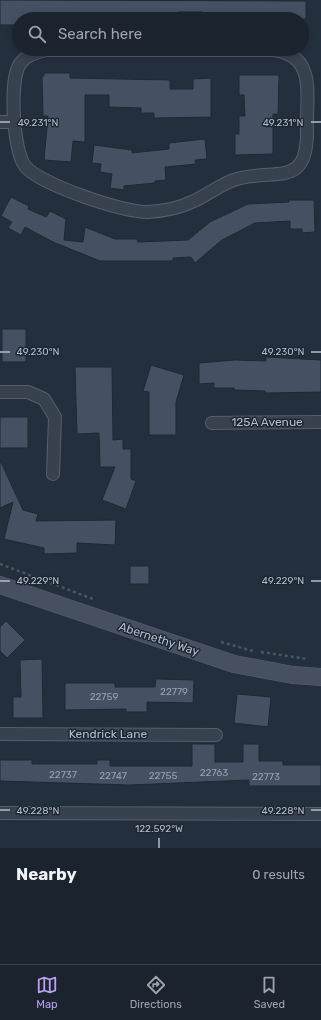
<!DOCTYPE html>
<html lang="en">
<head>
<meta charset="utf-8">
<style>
	body { margin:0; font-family:Rubik,sans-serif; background:#282f3a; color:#f1f3f6 }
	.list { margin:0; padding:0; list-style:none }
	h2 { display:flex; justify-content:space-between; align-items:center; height:52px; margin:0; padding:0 16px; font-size:17px }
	h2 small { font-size:13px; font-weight:400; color:#a0a4aa }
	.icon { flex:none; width:22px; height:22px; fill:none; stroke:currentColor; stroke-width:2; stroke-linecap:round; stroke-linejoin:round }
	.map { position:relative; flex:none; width:321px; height:848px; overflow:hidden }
	.search { position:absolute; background:#1b232e; box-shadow:0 2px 6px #0003; left:12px; right:12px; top:12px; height:44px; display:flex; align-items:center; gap:10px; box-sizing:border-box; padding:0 14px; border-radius:22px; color:#a0a4aa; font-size:15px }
	.sheet { height:116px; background:#1b232e }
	nav { display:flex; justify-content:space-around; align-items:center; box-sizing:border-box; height:56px; border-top:1px solid #39404a; background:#1b232e; font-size:11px; color:#a0a4aa }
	nav a { display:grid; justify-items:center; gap:2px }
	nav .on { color:#bca0f2 }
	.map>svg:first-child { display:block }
	.building { fill:#455162; stroke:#1f2835 }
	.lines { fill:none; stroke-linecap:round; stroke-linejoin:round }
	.street-casing { stroke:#565f6c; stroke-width:14 }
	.secondary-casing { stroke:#565f6c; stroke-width:18 }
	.path { stroke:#44595c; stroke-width:2.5; stroke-dasharray:3 3; stroke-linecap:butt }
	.street { stroke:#38414e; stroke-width:12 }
	.secondary { stroke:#465061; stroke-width:17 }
	.ticks { fill:none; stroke:#b4bcc9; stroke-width:1.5 }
	.labels { text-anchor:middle; stroke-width:3; stroke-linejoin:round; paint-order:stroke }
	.number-label { font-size:10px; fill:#98a1af }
	.street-label { font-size:12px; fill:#b4bcc9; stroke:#1d2633 }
	.ticks-label { font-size:10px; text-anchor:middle; fill:#b4bcc9; stroke:#1d2633; stroke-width:3; stroke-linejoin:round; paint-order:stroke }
</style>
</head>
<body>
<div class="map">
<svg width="321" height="848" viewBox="0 0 321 848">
	<rect width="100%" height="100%" fill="#242f3e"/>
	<g class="building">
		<polygon points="0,0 306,1 306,19 203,19 203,12 178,12 178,19 162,19 162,15 134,16 134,19 19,19 19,25 0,25"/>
		<polygon points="44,73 70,73 70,78 170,80 170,89 193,89 193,79 211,78 211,117 154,118 154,113 141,113 141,108 109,107 109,95 85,95 85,142 73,141 71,162 44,160 48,116 43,116 42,76 44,76"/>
		<polygon points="239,75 279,75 278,114 273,114 273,154 235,155 235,134 239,134 239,116 245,116 244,95 239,95"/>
		<polygon points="205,139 207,159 195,160 196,164 165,167 166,180 155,181 155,183 124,186 124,190 110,188 112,174 100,172 101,164 92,163 94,145 132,150 132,153 169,149 169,143"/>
		<polygon points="11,197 29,206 28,209 46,217 50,211 66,219 64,240 83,242 85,227 115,239 137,239 138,242 188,240 210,222 248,204 289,202 289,200 314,200 315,232 302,233 302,229 290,229 290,221 255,223 222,240 195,263 191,257 173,258 173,261 100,261 53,242 25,227 21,235 8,228 12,222 1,216"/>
		<rect x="2" y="329" width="24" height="33"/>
		<polygon points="266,357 321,360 321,392 265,393 265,391 234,390 234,388 214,388 214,383 199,384 199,363 235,360 266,361"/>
		<polygon points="151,365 184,375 176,402 176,435 149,435 149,392 143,391"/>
		<polygon points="75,367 112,367 113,440 123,439 123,449 131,449 131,479 136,481 126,509 102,500 115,467 100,467 99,433 77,434"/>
		<rect x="0" y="417" width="28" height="31"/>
		<polygon points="0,460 23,510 38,514 36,521 116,520 115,545 77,543 77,553 44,554 44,548 4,539 13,502 0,508"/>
		<rect x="130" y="566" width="19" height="18"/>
		<polygon points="6,621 25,640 7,658 0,651 0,627"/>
		<polygon points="42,659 43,718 13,718 13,697 21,697 20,660"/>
		<polygon points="156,679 194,680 193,703 147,702 147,712 126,712 126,709 65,710 65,683 115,683 115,687 155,687"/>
		<polygon points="237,694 271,697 268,727 234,723"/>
		<polygon points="192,744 215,744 215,762 243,762 243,744 259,744 259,761 283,761 283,765 321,765 321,786 249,786 249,780 130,785 0,781 0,760 32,760 32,764 97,764 97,760 110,760 110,766 192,766"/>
	</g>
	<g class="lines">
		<g class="street-casing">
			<g id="street">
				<path d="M46 50H273C317 55 306 95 307 129 308 189 277 168 237 179 222 183 209 194 194 201 180 208 164 211 148 212 124 213 39 184 25 166 13 151 9 79 20 64 26 55 36 52 46 50Z"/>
				<polyline points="0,122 15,122"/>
				<polyline points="0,392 28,392 44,399 55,417 53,474"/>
				<polyline points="212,423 321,422"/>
				<polyline points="0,734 216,735"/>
				<polyline points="0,813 321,814"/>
			</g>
		</g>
		<g class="secondary-casing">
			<polyline id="secondary" points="0,585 234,664 293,675 321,677"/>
		</g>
		<g class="path">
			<polyline points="0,564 93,599"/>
			<polyline points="221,642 253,651"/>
			<polyline points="261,652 308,659"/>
		</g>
		<use href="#street" class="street"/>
		<use href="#secondary" class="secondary"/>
	</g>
	<path class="ticks" d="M0 122H10M311 122H321M0 352H10M311 352H321M0 581H10M311 581H321M0 810H10M311 810H321M159 838V848"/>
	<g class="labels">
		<g class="number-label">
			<text x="174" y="695">22779</text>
			<text x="104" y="700">22759</text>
			<text x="214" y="776">22763</text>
			<text x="63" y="778">22737</text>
			<text x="113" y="779">22747</text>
			<text x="163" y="779">22755</text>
			<text x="266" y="780">22773</text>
		</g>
		<g class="street-label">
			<text x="267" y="426">125A Avenue</text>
			<text transform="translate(159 639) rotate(18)" y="4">Abernethy Way</text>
			<text x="108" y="738">Kendrick Lane</text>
		</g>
	</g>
	<g class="ticks-label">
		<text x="38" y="126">49.231°N</text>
		<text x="283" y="126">49.231°N</text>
		<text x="38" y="355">49.230°N</text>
		<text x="283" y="355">49.230°N</text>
		<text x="38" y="584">49.229°N</text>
		<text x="283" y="584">49.229°N</text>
		<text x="38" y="814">49.228°N</text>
		<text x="283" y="814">49.228°N</text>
		<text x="159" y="832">122.592°W</text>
	</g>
</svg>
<div class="search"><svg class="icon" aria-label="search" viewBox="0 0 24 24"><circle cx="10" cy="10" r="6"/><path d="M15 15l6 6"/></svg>Search here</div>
</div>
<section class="sheet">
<h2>Nearby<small>0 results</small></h2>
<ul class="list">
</ul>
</section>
<nav>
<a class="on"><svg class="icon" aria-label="map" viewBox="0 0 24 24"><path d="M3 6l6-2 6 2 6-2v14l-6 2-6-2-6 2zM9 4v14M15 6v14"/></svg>Map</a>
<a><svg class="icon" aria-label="directions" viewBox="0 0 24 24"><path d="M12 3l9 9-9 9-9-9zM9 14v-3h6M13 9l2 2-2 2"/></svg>Directions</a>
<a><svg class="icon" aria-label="saved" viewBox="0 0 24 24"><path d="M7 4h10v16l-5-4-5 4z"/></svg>Saved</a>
</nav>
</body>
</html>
